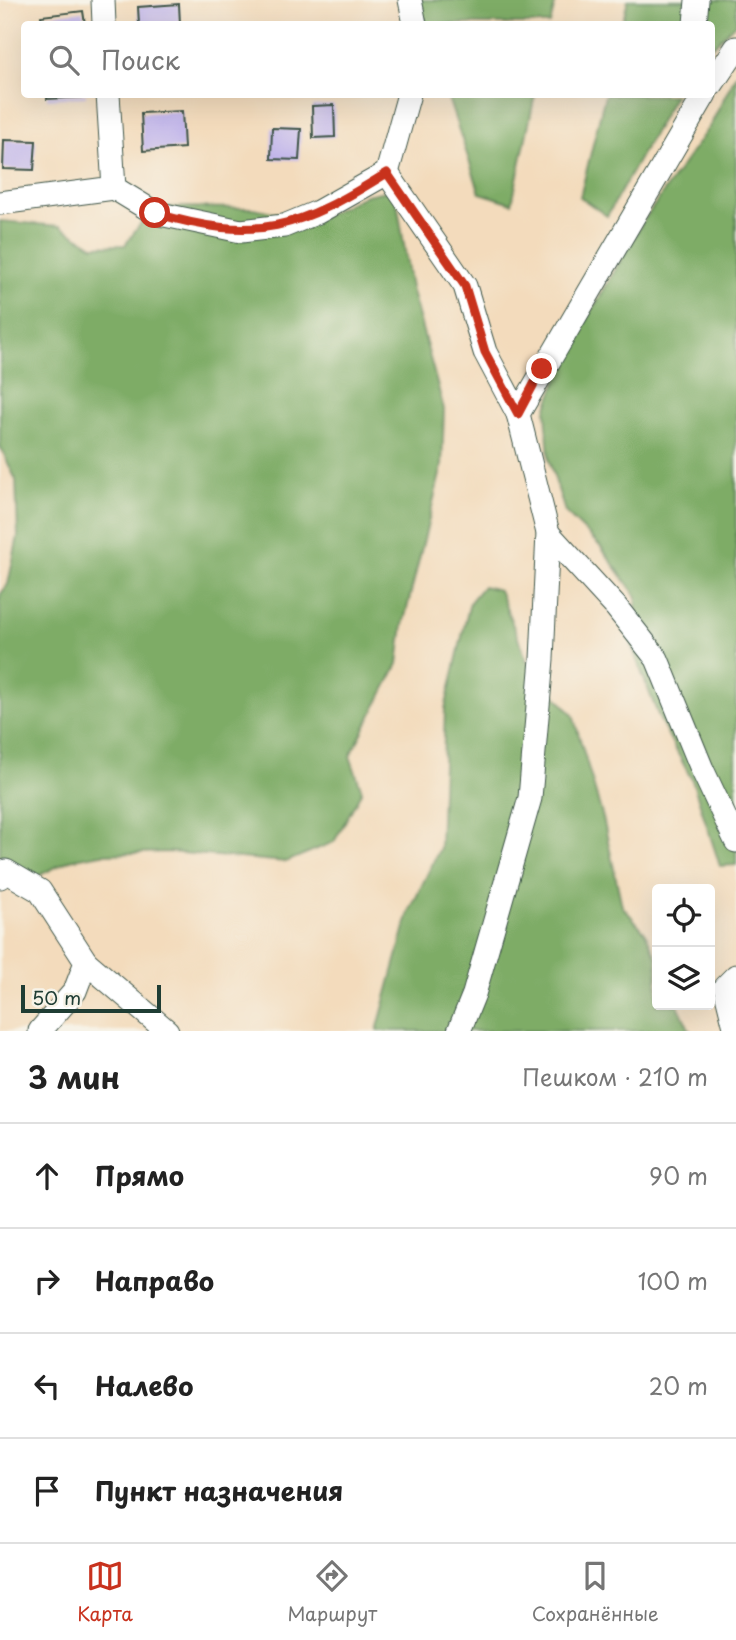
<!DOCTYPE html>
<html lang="ru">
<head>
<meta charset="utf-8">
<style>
	body { margin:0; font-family:"Playpen Sans",sans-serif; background:#f6f6f6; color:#222 }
	.controls { position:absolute; right:21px; bottom:21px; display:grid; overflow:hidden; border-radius:7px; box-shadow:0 7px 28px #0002 }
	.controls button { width:63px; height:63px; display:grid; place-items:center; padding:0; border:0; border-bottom:2px solid #e0e0e0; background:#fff; color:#222; font:35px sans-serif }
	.scale { position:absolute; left:21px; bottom:18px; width:140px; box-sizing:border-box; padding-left:7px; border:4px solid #1f3d34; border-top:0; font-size:19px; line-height:24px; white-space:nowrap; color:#1f3d34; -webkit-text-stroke:5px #f7f3e8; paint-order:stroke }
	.stop { position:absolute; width:21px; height:21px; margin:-16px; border:5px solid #c8321e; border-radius:50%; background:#fff }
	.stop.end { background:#c8321e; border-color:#fff; box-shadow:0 2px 7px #0008 }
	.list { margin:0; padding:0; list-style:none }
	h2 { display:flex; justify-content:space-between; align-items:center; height:91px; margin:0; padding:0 28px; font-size:30px }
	h2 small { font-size:23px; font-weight:400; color:#767676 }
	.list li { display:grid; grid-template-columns:46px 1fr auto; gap:21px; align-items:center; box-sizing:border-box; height:105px; padding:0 28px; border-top:2px solid #e0e0e0 }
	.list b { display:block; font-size:26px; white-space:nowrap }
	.list em { font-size:23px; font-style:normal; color:#767676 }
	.icon { flex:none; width:38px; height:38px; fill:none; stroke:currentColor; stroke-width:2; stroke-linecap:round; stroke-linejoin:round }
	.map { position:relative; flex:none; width:736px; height:1031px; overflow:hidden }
	.search { position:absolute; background:#fff; box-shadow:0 7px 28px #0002; left:21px; right:21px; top:21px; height:77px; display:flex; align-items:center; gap:18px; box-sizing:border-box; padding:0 24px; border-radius:7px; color:#767676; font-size:26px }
	.sheet { height:511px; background:#fff }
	nav { display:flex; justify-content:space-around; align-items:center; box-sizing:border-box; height:98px; border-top:2px solid #e0e0e0; background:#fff; font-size:19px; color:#767676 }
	nav a { display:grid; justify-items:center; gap:4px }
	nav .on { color:#c8321e }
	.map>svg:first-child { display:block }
	.forest { fill:#7eac66; stroke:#4e744d; stroke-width:2 }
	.building { fill:#c1b5ea }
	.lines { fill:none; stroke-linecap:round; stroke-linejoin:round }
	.minor-casing { stroke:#3f5548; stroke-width:25 }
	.minor { stroke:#fff; stroke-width:23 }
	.route { stroke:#c8321e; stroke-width:9 }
</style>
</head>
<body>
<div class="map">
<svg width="736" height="1031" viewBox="0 0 736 1031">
	<rect width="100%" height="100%" fill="#f7f3e8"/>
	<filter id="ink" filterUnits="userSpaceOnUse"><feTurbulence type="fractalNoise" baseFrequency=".0143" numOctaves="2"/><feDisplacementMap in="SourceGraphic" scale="14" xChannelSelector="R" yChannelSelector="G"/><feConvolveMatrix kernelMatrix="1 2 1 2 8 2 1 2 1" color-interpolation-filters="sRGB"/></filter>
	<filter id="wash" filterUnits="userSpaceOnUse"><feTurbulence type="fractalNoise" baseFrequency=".00686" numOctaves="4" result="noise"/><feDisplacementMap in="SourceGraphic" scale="28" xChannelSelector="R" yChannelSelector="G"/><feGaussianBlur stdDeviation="1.57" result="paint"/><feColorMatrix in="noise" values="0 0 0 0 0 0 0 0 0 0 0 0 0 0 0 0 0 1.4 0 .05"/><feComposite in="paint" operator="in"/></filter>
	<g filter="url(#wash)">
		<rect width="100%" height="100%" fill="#f3dbbc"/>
		<g class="forest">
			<polygon points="416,0 556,0 550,24 424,24"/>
			<polygon points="628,0 736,0 736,23 712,47 712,24 622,24"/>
			<polygon points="736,74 736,865 720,866 692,780 660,720 632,647 637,597 600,546 565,512 549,460 546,410 567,354 644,220 711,124"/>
			<polygon points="447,95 535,95 512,203 480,193"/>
			<polygon points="605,95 675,95 607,216 580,197"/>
			<polygon points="395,189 411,288 444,409 442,466 403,625 398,664 350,756 362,791 334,842 286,862 170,852 101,854 70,860 30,880 0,861 0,595 8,584 18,536 16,480 0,446 0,221 60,226 93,246 125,245 153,207 253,208 314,221 366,195"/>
			<polygon points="483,586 499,590 529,666 573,715 603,818 622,906 645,932 657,958 657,1005 678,1005 690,1031 377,1031 409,912 440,848 445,709 470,602"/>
		</g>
		<g id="blocks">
			<g class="building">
				<polygon points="179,4 180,24 139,24 138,7"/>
				<polygon points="83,11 85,24 42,24 41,16"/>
				<polygon points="47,94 86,94 86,97 47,99"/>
				<polygon points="334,105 335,137 313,138 312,106"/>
				<polygon points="182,111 184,148 143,151 141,113"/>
				<polygon points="272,128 301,129 299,160 271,159"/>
				<polygon points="4,140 36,141 34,170 3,169"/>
			</g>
		</g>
	</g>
	<g filter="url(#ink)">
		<use href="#blocks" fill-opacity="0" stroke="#3f5548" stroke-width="2"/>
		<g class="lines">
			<g class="minor-casing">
				<g id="minor">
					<polyline points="103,0 104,24"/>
					<polyline points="410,0 415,24"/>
					<polyline points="695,24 697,0"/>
					<polyline points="712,84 736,48"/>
					<polyline points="387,173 465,286 485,352 518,414"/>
					<polyline points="114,188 155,213 241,231 284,226 318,212 387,173 409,94"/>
					<polyline points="0,203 114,188 108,94"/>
					<polyline points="548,533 616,607 657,659 702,769 736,841"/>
					<polyline points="0,877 6,871 40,891 86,962 75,991 40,1031"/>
					<polyline points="86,962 167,1031"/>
					<polyline points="459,1031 474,994 530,798 542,659 548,533 518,414 705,94"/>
					<polyline points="736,1031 725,987 736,976"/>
				</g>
			</g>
			<use href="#minor" class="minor"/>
		</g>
	</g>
	<g class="lines" filter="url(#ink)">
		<path class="route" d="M155 213C258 244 299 228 387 173L465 286 485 352 518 414 542 369"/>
	</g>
</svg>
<div class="controls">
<button><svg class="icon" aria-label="locate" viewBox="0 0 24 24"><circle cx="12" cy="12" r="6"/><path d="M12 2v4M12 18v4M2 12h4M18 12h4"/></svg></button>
<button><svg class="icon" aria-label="layers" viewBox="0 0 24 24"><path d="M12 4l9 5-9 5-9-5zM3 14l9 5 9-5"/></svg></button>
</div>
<div class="scale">50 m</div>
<div class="stop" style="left:155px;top:213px"></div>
<div class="stop end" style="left:542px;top:369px"></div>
<div class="search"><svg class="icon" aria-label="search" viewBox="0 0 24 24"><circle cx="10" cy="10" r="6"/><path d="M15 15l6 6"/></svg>Поиск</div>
</div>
<section class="sheet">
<h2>3 мин<small>Пешком · 210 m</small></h2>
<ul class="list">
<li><svg class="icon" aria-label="ahead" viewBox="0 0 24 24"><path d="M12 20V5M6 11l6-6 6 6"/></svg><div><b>Прямо</b></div><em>90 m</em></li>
<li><svg class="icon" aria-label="right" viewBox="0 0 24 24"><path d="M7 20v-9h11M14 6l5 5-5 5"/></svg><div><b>Направо</b></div><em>100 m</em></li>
<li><svg class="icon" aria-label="left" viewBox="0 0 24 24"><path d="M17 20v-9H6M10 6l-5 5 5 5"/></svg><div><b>Налево</b></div><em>20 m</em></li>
<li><svg class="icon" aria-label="arrive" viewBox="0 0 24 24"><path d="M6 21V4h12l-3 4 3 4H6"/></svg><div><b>Пункт назначения</b></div></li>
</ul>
</section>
<nav>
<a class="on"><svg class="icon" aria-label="map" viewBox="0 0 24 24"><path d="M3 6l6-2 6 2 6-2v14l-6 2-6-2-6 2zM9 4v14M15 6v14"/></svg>Карта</a>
<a><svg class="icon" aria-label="directions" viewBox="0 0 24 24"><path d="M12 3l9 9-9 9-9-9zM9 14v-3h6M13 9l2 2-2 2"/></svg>Маршрут</a>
<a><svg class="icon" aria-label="saved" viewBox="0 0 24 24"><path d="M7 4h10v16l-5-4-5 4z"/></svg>Сохранённые</a>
</nav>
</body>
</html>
